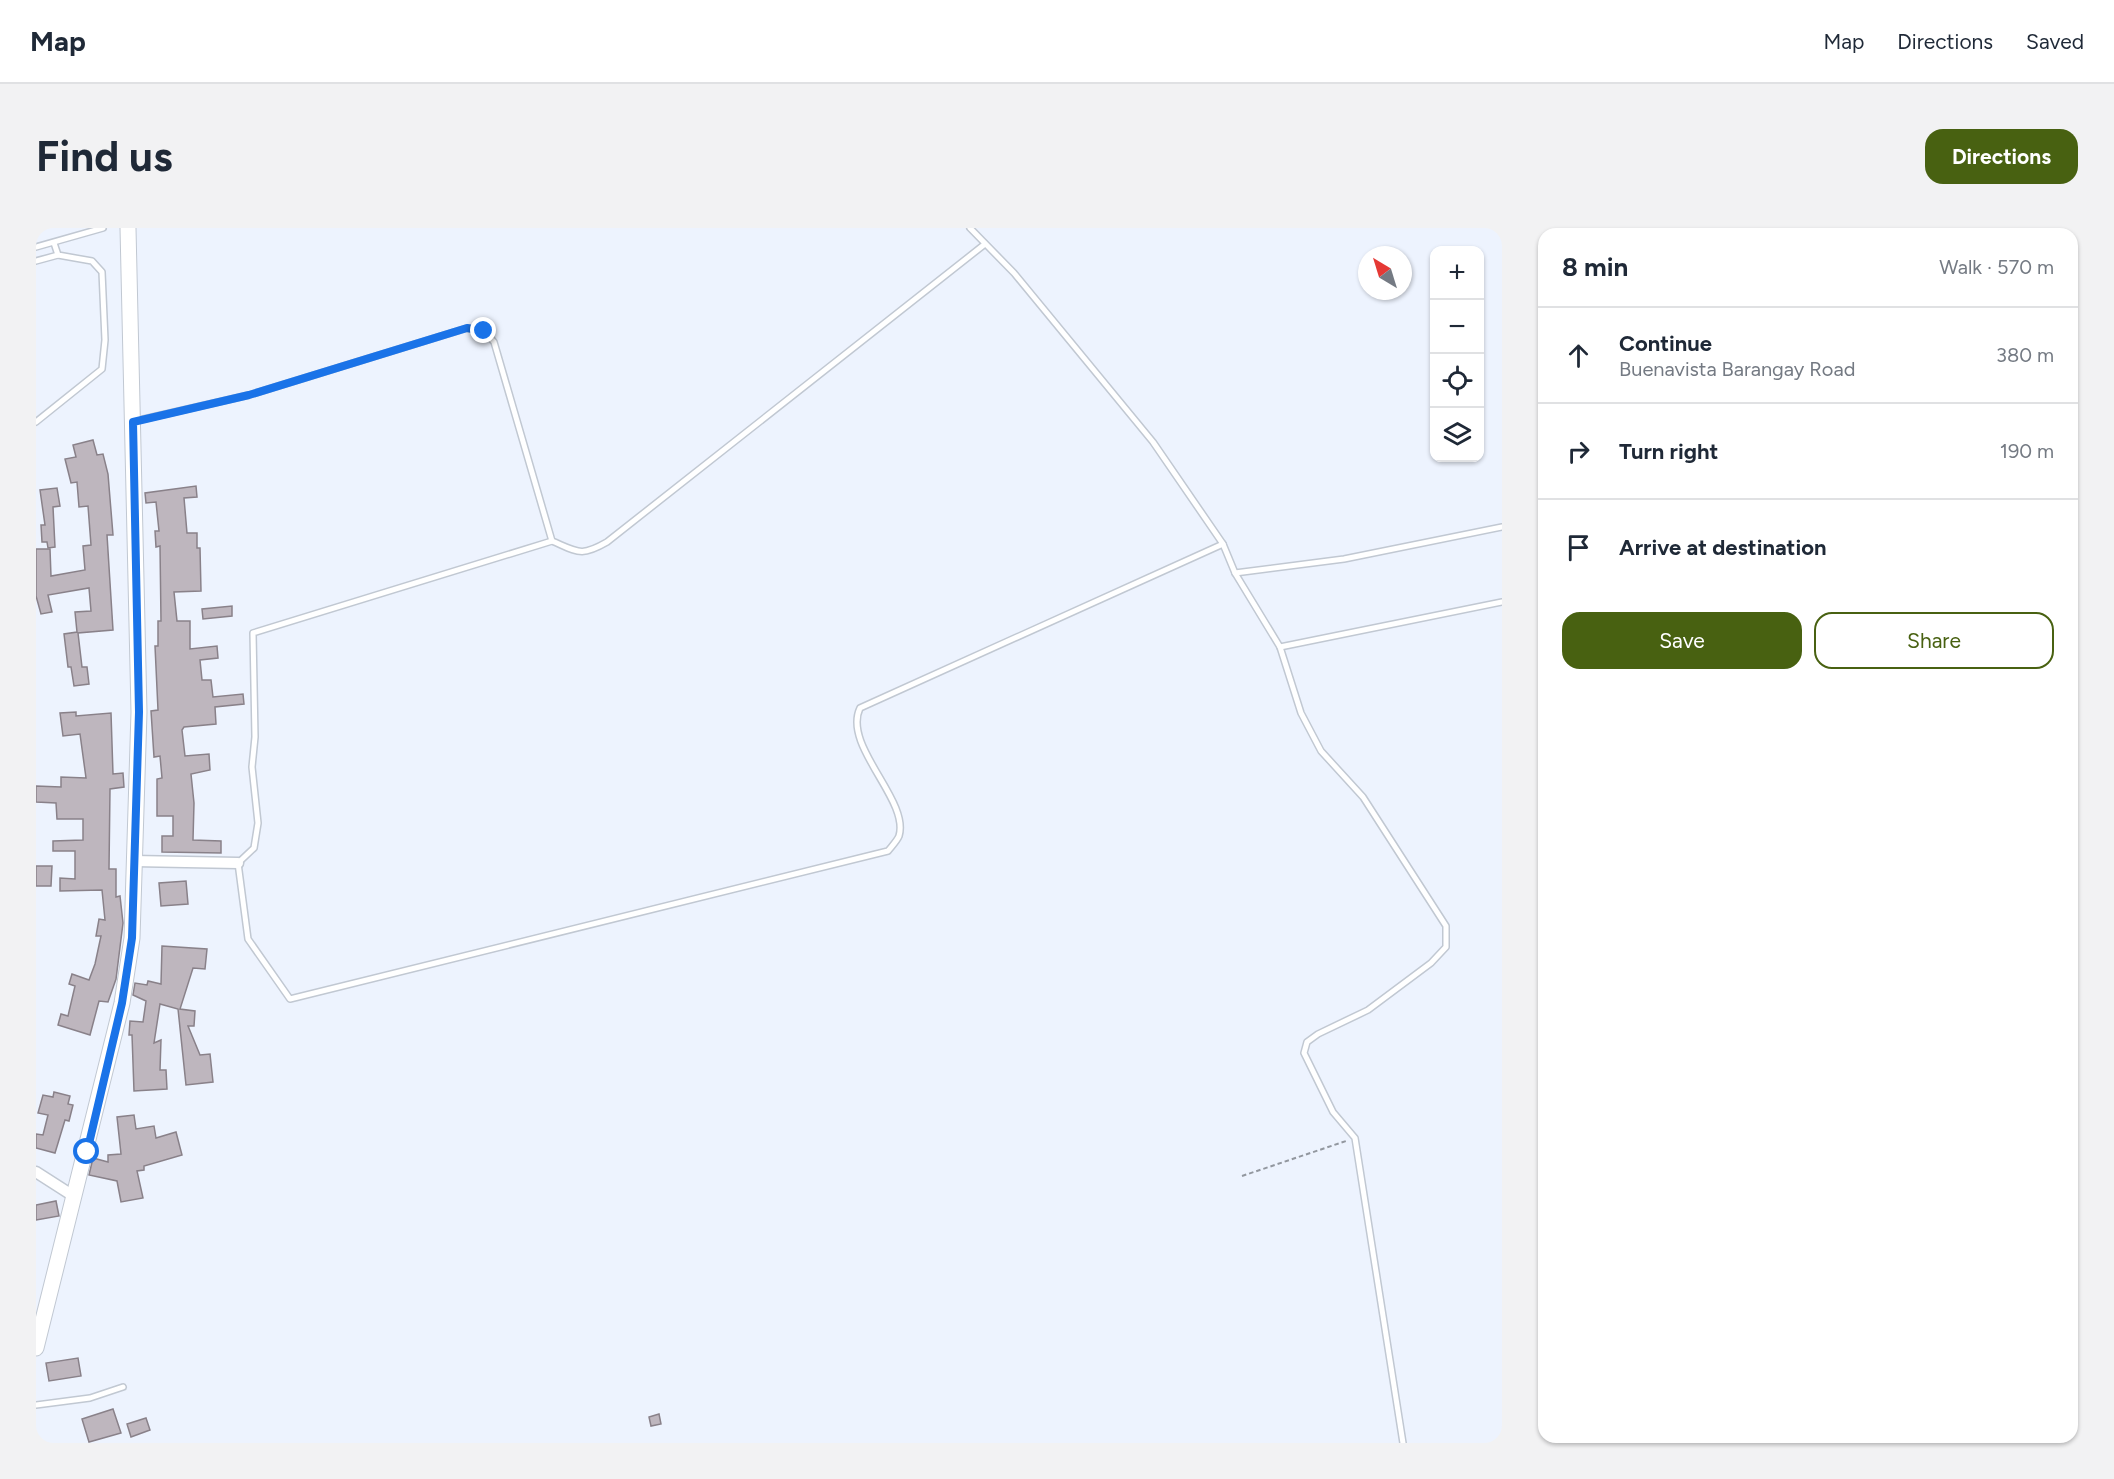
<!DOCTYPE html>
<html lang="en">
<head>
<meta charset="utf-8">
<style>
	body { margin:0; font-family:Figtree,sans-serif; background:#f2f2f3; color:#1f2937 }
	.controls { position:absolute; right:18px; top:18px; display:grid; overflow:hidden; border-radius:12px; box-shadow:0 2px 4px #0004 }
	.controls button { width:54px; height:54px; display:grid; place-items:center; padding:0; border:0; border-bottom:2px solid #e0e1e3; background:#fff; color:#1f2937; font:30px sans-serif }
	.compass { position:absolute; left:1322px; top:18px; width:54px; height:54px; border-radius:50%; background:#fff; box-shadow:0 2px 4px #0004; rotate:322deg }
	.stop { position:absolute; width:18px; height:18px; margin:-14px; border:4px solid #1a73e8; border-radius:50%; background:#fff }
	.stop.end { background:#1a73e8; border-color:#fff; box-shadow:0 2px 6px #0008 }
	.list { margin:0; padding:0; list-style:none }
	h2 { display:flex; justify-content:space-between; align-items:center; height:78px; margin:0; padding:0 24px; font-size:26px }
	h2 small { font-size:20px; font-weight:400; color:#747a83 }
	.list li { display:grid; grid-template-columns:39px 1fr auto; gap:18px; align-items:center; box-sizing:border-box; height:96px; padding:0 24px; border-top:2px solid #e0e1e3 }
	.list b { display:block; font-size:22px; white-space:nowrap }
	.list p { margin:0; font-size:20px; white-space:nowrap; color:#747a83 }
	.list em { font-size:20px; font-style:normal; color:#747a83 }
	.actions { display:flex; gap:12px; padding:18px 24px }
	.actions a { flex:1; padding:14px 0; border:2px solid #486111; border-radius:18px; text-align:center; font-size:21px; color:#486111 }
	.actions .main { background:#486111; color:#fff }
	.icon { flex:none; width:33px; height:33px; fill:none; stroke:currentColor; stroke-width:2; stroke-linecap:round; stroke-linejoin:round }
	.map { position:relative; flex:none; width:1466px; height:1215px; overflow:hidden; border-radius:18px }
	header { display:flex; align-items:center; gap:36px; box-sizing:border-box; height:84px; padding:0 30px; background:#fff; border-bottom:2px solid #e0e1e3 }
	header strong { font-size:28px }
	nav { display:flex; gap:33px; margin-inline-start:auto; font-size:21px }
	.intro { display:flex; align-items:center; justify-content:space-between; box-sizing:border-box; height:144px; padding:0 36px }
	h1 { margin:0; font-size:42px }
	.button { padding:15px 27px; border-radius:18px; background:#486111; color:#fff; font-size:21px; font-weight:700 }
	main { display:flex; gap:36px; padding:0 36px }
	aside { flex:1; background:#fff; border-radius:18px; box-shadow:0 2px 4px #0004 }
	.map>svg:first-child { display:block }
	.building { fill:#beb6be; stroke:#898189; stroke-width:1.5 }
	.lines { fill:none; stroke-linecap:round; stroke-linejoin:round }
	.lane-casing { stroke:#c1c8d2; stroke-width:8 }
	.street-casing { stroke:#c1c8d2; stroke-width:13 }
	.secondary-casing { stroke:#c1c8d2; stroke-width:17 }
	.path { stroke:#92979f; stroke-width:2; stroke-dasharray:4.5 3; stroke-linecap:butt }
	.lane { stroke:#fff; stroke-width:5 }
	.street { stroke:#fff; stroke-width:10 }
	.secondary { stroke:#fff; stroke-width:15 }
	.route { stroke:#1a73e8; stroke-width:8 }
</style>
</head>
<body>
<header>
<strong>Map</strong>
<nav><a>Map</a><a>Directions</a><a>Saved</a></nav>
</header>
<div class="intro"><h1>Find us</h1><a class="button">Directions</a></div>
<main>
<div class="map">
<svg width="1466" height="1215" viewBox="0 0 1466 1215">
	<rect width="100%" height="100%" fill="#edf3fe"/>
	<g class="building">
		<polygon points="57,212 61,227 67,226 72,246 77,307 71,307 77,402 42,405 46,439 51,439 53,456 38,458 35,439 32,439 28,406 41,404 39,384 55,383 53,360 12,367 16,384 5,386 0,368 0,321 14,321 15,348 49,342 47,318 55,317 52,278 43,279 41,254 35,255 29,231 40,229 37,217"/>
		<polygon points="160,258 161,269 148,270 151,305 161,305 161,320 164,320 165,363 138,364 141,393 154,393 154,421 181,418 182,430 164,432 166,452 175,452 177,469 207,466 208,476 179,479 180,496 148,499 146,502 149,528 173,526 174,542 155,546 158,575 157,612 185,613 185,625 126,624 126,608 137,608 137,588 121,588 121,551 126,550 124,528 118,529 115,483 122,482 119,418 122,418 122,393 125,393 124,318 120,319 119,303 123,303 120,274 110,275 109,265"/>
		<polygon points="21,260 24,278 17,279 19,319 12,320 11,314 6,314 5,297 9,297 4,262"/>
		<polygon points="196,378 196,388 167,391 166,381"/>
		<polygon points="40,484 40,488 75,485 77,546 87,545 88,559 74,561 73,641 80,641 80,669 84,668 87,695 80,751 72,774 63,773 54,807 22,797 25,786 32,788 39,758 33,756 36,746 53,752 59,736 65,708 60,708 63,691 69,692 66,662 24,663 24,650 39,651 39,623 17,623 17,613 47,612 47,591 21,591 20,575 0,574 0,558 25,559 25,549 50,550 44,506 27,508 24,485"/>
		<polygon points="0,638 16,638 15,658 0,658"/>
		<polygon points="150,653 152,676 125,678 123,655"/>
		<polygon points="126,718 171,721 169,741 157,740 144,781 159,783 158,798 152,798 164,827 174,826 177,854 150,857 142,781 124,776 118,815 125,812 124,842 130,842 131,861 98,863 96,807 93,807 94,793 107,794 110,773 97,767 99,755 111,757 112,753 125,756"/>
		<polygon points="18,864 34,868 32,876 37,877 33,893 29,892 19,925 0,920 0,906 7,907 12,887 2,885 7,867 17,869"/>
		<polygon points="98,887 100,901 118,898 120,910 140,904 146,927 108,938 108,942 101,943 107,970 85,974 81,953 53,947 57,930 72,934 72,927 85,926 81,889"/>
		<polygon points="20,973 23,988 0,992 0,977"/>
		<polygon points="42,1130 45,1148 13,1153 10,1135"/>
		<polygon points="77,1181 85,1205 53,1214 46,1191"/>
		<polygon points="623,1186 625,1196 615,1198 613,1189"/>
		<polygon points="110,1190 114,1202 95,1209 91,1196"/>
	</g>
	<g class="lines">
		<g class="lane-casing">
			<g id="lane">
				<polyline points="934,0 978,45 1117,214 1187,316 1199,345 1244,419 1265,485 1285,523 1327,569 1410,698 1410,719 1395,735 1332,782 1282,806 1271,814 1268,825 1297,884 1319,910 1367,1215"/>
				<path d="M949 16 571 314C545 329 542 324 516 313L217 405 219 509 216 539 222 595 218 620 202 635 212 711 254 771 852 623C855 619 861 613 863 608 874 572 806 518 824 480L1187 316"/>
				<polyline points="0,19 67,0"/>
				<polyline points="0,33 22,27"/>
				<polyline points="99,193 213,167 431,100 448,103 458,114 516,313"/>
				<polyline points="0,194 66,141 69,112 66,44 56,33 22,27 18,15"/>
				<polyline points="1199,345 1308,331 1466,299"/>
				<polyline points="1244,419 1466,374"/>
				<polyline points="0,1177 54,1170 87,1159"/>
			</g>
		</g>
		<g class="street-casing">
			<g id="street">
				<polyline points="98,633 202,635"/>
				<polyline points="0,944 39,969"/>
			</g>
		</g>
		<g class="secondary-casing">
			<polyline id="secondary" points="0,1120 86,775 96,710 103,484 92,0"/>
		</g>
		<polyline class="path" points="1206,948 1310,913"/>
		<use href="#lane" class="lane"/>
		<use href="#street" class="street"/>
		<use href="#secondary" class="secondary"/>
	</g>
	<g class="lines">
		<polyline class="route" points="51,924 86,775 96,710 103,484 97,194 213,167 431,100 448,103"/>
	</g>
</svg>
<div class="controls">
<button>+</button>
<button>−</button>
<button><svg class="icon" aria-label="locate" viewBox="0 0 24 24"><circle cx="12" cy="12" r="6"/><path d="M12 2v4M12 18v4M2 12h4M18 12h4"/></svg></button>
<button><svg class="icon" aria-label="layers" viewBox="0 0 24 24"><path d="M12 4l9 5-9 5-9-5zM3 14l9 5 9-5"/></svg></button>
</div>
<svg class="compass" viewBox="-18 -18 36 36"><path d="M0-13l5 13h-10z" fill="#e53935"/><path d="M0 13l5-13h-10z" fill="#747a83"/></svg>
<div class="stop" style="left:51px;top:924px"></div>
<div class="stop end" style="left:448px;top:103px"></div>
</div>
<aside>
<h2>8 min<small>Walk · 570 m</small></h2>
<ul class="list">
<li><svg class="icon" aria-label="ahead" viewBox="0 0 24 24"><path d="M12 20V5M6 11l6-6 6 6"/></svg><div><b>Continue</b><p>Buenavista Barangay Road</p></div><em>380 m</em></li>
<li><svg class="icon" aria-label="right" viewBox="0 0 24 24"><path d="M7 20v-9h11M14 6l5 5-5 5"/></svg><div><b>Turn right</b></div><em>190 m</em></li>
<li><svg class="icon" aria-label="arrive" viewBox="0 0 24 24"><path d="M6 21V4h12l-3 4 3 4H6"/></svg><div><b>Arrive at destination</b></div></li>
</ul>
<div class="actions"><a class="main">Save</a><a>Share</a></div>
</aside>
</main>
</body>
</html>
